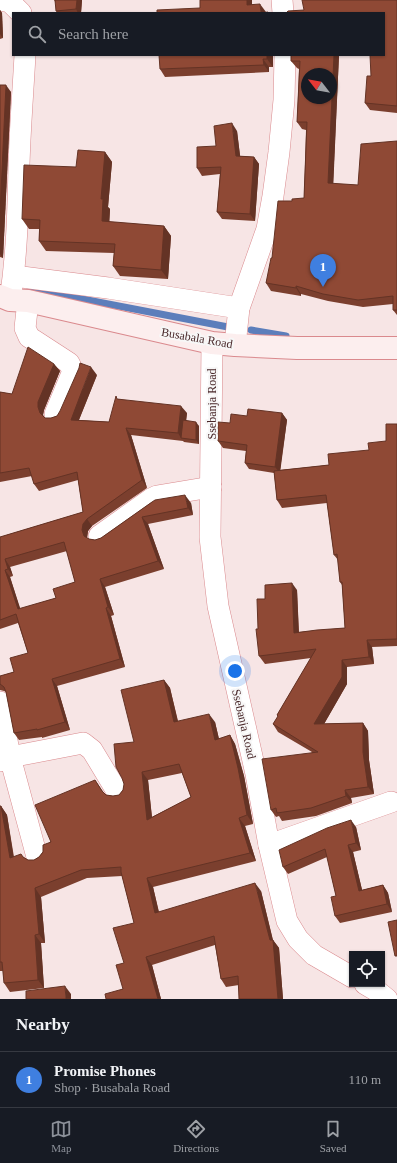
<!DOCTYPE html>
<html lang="en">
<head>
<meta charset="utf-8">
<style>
	body { margin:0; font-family:Georgia,serif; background:#20242c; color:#f1f3f6 }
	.controls { position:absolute; right:12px; bottom:12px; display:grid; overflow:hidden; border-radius:0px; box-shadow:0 1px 3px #0004 }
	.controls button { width:36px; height:36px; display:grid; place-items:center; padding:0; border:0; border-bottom:1px solid #363941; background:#171b24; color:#f1f3f6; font:20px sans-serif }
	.compass { position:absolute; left:301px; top:68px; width:36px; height:36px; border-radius:50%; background:#171b24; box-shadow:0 1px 3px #0004; rotate:301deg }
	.you { position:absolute; left:235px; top:671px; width:14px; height:14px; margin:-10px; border:3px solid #fff; border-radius:50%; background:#1a73e8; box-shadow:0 0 0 6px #1a73e833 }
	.badge { display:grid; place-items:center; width:26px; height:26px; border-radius:50%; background:#8c9099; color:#fff; font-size:13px; font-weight:700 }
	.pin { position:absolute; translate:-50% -33px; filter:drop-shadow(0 1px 2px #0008) }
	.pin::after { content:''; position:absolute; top:21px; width:14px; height:12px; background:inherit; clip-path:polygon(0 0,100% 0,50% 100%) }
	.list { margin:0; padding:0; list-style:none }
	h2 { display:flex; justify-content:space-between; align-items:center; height:52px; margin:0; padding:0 16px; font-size:17px }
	h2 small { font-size:13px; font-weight:400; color:#9ea1a6 }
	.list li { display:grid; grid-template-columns:26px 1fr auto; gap:12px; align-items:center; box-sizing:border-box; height:56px; padding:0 16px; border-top:1px solid #363941 }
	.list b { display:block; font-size:15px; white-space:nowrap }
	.list p { margin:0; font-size:13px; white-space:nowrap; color:#9ea1a6 }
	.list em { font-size:13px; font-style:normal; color:#9ea1a6 }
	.icon { flex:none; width:22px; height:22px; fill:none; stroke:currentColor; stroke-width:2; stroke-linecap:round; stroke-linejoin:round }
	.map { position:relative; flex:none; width:397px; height:999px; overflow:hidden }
	.search { position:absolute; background:#171b24; box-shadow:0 1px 3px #0004; left:12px; right:12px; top:12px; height:44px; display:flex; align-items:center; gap:10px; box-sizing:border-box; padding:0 14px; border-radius:0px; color:#9ea1a6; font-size:15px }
	.sheet { height:108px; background:#171b24 }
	nav { display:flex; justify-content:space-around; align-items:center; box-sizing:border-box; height:56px; border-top:1px solid #363941; background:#171b24; font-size:11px; color:#9ea1a6 }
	nav a { display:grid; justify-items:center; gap:2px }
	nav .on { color:#8c9099 }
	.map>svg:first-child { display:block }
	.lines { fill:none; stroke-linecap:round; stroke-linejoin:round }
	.stream { stroke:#5c7ebb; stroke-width:7 }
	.street-casing { stroke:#da898d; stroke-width:22 }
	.secondary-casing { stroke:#da898d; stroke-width:24 }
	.street { stroke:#fff; stroke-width:21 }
	.secondary { stroke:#fceeee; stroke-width:22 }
	.wall { fill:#7b3f2e; fill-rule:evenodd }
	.shaded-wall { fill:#643325 }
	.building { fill:#8f4935; stroke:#643325; fill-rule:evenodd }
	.labels { text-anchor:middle; stroke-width:4; stroke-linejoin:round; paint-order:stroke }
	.street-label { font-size:12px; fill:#482729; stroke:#f7f7f7 }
</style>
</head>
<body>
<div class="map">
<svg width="397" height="999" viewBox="0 0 397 999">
	<rect width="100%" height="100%" fill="#f7e5e5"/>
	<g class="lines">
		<g class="stream">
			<polyline points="30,289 228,327"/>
			<polyline points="251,330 286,336"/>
		</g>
		<g class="street-casing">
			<g id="street">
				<polyline points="0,0 10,2 21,13"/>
				<polyline points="282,0 283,13"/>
				<polyline points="14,276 108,288 239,308"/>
				<path d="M10 300C17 255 18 210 19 165 20 128 23 92 25 55"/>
				<polyline points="28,301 25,328 29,337 69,363 73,371 55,414"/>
				<polyline points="212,343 210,537 218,606 256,774 269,845 287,921 298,939 314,955 352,977"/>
				<polyline points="235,345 239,308 267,229 273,196 279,152 284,100 285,55"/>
				<polyline points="99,536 151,499 157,496 211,487"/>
				<polyline points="0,702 10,757 37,857"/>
				<polyline points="0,761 10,757 83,743 92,750 118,793"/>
				<polyline points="269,845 391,802"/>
				<polyline points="365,984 377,991 387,999"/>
			</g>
		</g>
		<g class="secondary-casing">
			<polyline id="secondary" points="0,296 10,300 28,301 212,343 235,345 297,348 397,348"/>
		</g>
		<use href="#street" class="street"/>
		<use href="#secondary" class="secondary"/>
	</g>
	<g class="wall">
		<polygon points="54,0 82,0 81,13 57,13 56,11 56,3"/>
		<polygon points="397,0 397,113 370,110 365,103 371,76 384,13 304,10"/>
		<polygon points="0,10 2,13 3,38 0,39"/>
		<polygon points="273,55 273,67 269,67 269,72 165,77 160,69"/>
		<polygon points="291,55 339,55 333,184 358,185 397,141 397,315 393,310 393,304 363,307 328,301 301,294 301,296 271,291 266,283 272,258 292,201 304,198 306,130 302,129 297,122 299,69 297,68 291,61"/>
		<polygon points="0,85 11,92 3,258 0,257"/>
		<polygon points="237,131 240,156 254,157 259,164 255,221 222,219 217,212 220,174 202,176 197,168 216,146"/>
		<polygon points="105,152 112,162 108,207 110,209 109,222 164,226 171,236 168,279 120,276 113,266 114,253 46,251 39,241 39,229 29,229 22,219 76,167"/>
		<path d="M54 364 60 371 44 410 43 415 45 418H51L57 416 97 375 79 420 109 422 118 399 187 413 186 421 199 426V444L184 442 183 441 131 435 147 488 92 526 88 531 87 538 89 539 95 540 101 538 152 502 191 503 193 515 148 524 164 569 105 587 114 615 111 616 125 667 57 686 70 730 42 738V737L19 740 14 733 6 692 4 691 0 690V676L14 672 28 653 18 623 0 629V537L83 512 78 480 39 491 34 484 32 476 0 482V392L12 394ZM67 551 75 582 56 598 20 609 10 577 13 576 10 567Z"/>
		<polygon points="282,413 287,420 280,470 329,465 369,450 386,441 397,424 397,646 372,647 374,664 347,667 347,684 324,724 363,723 368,731 369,760 374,794 351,798 352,803 316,816 282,821 279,816 276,817 271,810 312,752 278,732 273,724 278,717 277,715 311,658 265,664 259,656 258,629 265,599 297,590 299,632 345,628 342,585 340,582 338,560 334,555 327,503 282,508 277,500 274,473 249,469 245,463 246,451 223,448 218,441 230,423"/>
		<path d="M164 680 170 688 178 721 215 722 219 739 230 735 235 744 244 776 253 824 245 826 256 861 153 887 159 912 261 891 273 940 279 948 283 999H239V985L226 987 221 979 215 945 152 965 161 999H106L123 989 124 963 134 923 122 876 87 878 41 897 45 943H41L44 988 10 992 4 983 3 971H0V806H1L7 815 14 857H23L28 860H34L39 857 95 780 104 793 106 795 113 796 119 795 123 790 134 742ZM182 773 191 797 152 817 148 780Z"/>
		<polygon points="356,827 361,850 353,852 362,890 383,885 388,893 392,912 340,923 335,916 336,896 327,857 288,874 283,867"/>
	</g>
	<g class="shaded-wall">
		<polygon points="77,0 82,0 81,13 78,13 76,9"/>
		<polygon points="247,0 252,0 252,12 247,5"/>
		<polygon points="260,4 266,12 266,13 261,13"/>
		<polygon points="0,10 2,13 3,38 0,34"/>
		<polygon points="267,55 273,55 273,67 267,59"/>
		<polygon points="334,55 339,55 333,191 328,183"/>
		<polygon points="263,59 269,67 269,72 264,65"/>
		<polygon points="6,85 11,92 3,258 0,254 0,213"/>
		<polygon points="232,123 237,131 241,163 236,156"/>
		<polygon points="105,152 112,162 108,207 110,209 109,231 102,221 101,199"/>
		<polygon points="254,157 259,164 255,221 250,214"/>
		<polygon points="164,226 171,236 168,279 161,270"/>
		<polygon points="296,286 301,294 301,296 296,288"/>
		<polygon points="54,364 60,371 44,410 43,415 45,421 40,413 38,407 38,402"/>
		<polygon points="91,367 97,375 76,427 71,420"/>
		<polygon points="181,406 187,413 184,438 181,438 178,433"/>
		<polygon points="282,413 287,420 280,473 275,467"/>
		<polygon points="196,422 199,426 199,444 196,440"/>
		<polygon points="126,428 131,435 147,488 142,480"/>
		<polygon points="185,495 191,503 193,515 188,508"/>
		<polygon points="142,517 148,524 164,569 158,561"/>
		<polygon points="87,519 92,526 88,531 87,538 89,543 84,536 82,530 83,524"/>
		<polygon points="5,559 10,567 13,576 8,569"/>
		<polygon points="5,570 10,577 23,617 18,609"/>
		<polygon points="100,579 105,587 114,615 108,607"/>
		<polygon points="292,583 297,590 299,640 294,633"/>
		<polygon points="106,608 111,616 125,667 120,659"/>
		<polygon points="367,640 372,647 374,664 369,657"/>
		<polygon points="342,660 347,667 347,684 320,731 314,724"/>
		<polygon points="52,679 57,686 70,730 65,722"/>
		<polygon points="164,680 170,688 180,731 174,722"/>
		<polygon points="209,714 215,722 221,748 215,740"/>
		<polygon points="363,723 368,731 369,760 374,794 368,787 363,752"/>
		<polygon points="230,735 235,744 244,776 253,824 247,815"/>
		<polygon points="142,772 148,780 153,828 147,820"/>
		<polygon points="345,790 351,798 352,803 346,796"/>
		<polygon points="1,806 7,815 15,867 10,858"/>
		<polygon points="239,818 245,826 256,861 250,853"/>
		<polygon points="351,820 356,827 361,850 356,843"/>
		<polygon points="348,845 353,852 364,898 359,891"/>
		<polygon points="147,878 153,887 161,922 155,913"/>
		<polygon points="255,883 261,891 273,941 273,940 279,948 283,999 278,999 270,940"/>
		<polygon points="383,885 388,893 392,912 387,904"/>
		<polygon points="35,888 41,897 45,943 39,934"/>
		<polygon points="35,935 41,943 44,988 38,980"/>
		<polygon points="146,957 152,965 161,999 158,999"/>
		<polygon points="65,986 71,994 71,999 66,999"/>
	</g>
	<g class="building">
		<polygon points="55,0 77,0 76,9 56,11"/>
		<polygon points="200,0 247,0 247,5 260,4 261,13 268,12 269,13 157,13 157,10 200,8"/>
		<polygon points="302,0 397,0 397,106 365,103 367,76 371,76 370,55 384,55 384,13 286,13 288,11 304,10"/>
		<polygon points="159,55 267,55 267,59 263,59 264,65 160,69"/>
		<path d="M291 55H334L328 183 358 185 361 144 397 141V310H393V296L358 300 323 294 296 286V288L266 283 271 258H272L278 201H292V199L304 198 307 122H297L300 61H291ZM307 74H331V98H307Z"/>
		<polygon points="0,85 6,85 0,213"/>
		<polygon points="232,123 236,156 254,157 250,214 217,212 221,167 197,168 197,147 216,146 214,126"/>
		<polygon points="78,150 105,152 101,199 103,199 102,221 164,226 161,270 113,266 115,244 39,241 40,220 22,219 24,165 76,167"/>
		<path d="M28 347 54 364 38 402V407L40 413 45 418H51L57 416 60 411 79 368 80 363 91 367 71 420 109 422 116 396 117 399 181 406 178 433 126 428 142 480 87 519 83 524 82 530 84 536 89 539 95 540 101 538 152 502 155 500 185 495 188 508 142 517 158 561 100 579 108 607 106 608 120 659 52 679 65 722 37 730V729L14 733 6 692 4 687 0 684V676L14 672 10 658 28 653 16 614 0 620V537L83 512 77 472 34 484 29 468 0 473V392L12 394ZM64 542 75 582 53 589 56 598 18 609 5 570 8 569 5 559Z"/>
		<polygon points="248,409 282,413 275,467 245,463 247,445 218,441 218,422 230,423 231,414 247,416"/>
		<polygon points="183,420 196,422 196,440 181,438"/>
		<polygon points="386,424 397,424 397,639 367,640 369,657 342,660 342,677 314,724 363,723 363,752 368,787 345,790 346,796 311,808 277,813 276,808 271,810 262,759 318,752 273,724 278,716 277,715 316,649 259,656 256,629 258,629 257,599 265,599 265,585 292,583 294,633 317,630 345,628 342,582 340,582 337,554 334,555 326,495 277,500 274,471 329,465 328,454 369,450 368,443 386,441"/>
		<path d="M164 680 174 722 209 714 215 740 230 735 238 768 247 815 239 818 250 853 147 878 155 913 255 883 270 940H273L278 999H239L238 976 221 979 214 936 146 957 158 999H106L105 994 123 989 116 965 124 963 113 928 134 923 121 872V867L81 870 35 888 39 934 35 935 38 980 4 983 2 962H0V806H1L10 858 21 854 23 857 28 860H34L39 857 43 852V845L51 842 35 805 95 780 102 791 106 795 113 796 119 795 123 790 124 784 122 778 116 767 114 744 134 742 121 690ZM179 764 191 797 147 820 142 772Z"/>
		<polygon points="351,820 356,843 348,845 359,891 383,885 387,904 335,916 331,897 336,896 325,849 283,867 279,850 327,828"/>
		<polygon points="397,920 397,956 395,956 388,922"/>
		<polygon points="65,986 66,999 26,999 26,991"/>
	</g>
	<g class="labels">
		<g class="street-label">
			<text transform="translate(197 338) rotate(10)" y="4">Busabala Road</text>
			<text transform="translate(212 404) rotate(-90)" y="4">Ssebanja Road</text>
			<text transform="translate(244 724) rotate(77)" y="4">Ssebanja Road</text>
		</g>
	</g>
</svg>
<div class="controls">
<button><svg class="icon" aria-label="locate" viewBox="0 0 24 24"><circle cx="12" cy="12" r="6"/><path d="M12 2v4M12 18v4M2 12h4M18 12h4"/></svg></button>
</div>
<svg class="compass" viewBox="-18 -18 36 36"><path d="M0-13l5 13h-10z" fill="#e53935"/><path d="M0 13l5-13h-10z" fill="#9ea1a6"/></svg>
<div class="you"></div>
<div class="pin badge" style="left:323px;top:287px;background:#3f7fe0">1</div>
<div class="search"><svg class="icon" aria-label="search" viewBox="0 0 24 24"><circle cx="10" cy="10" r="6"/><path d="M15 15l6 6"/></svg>Search here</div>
</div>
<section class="sheet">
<h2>Nearby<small></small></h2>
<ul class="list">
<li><span class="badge" style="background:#3f7fe0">1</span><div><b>Promise Phones</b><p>Shop · Busabala Road</p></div><em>110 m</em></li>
</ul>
</section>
<nav>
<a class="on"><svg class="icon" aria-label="map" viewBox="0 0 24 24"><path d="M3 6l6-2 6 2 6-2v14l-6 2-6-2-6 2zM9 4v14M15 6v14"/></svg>Map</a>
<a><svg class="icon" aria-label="directions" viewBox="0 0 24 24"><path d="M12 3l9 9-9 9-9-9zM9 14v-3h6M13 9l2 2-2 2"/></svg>Directions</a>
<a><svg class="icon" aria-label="saved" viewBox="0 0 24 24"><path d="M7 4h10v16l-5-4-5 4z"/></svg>Saved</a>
</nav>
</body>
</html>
